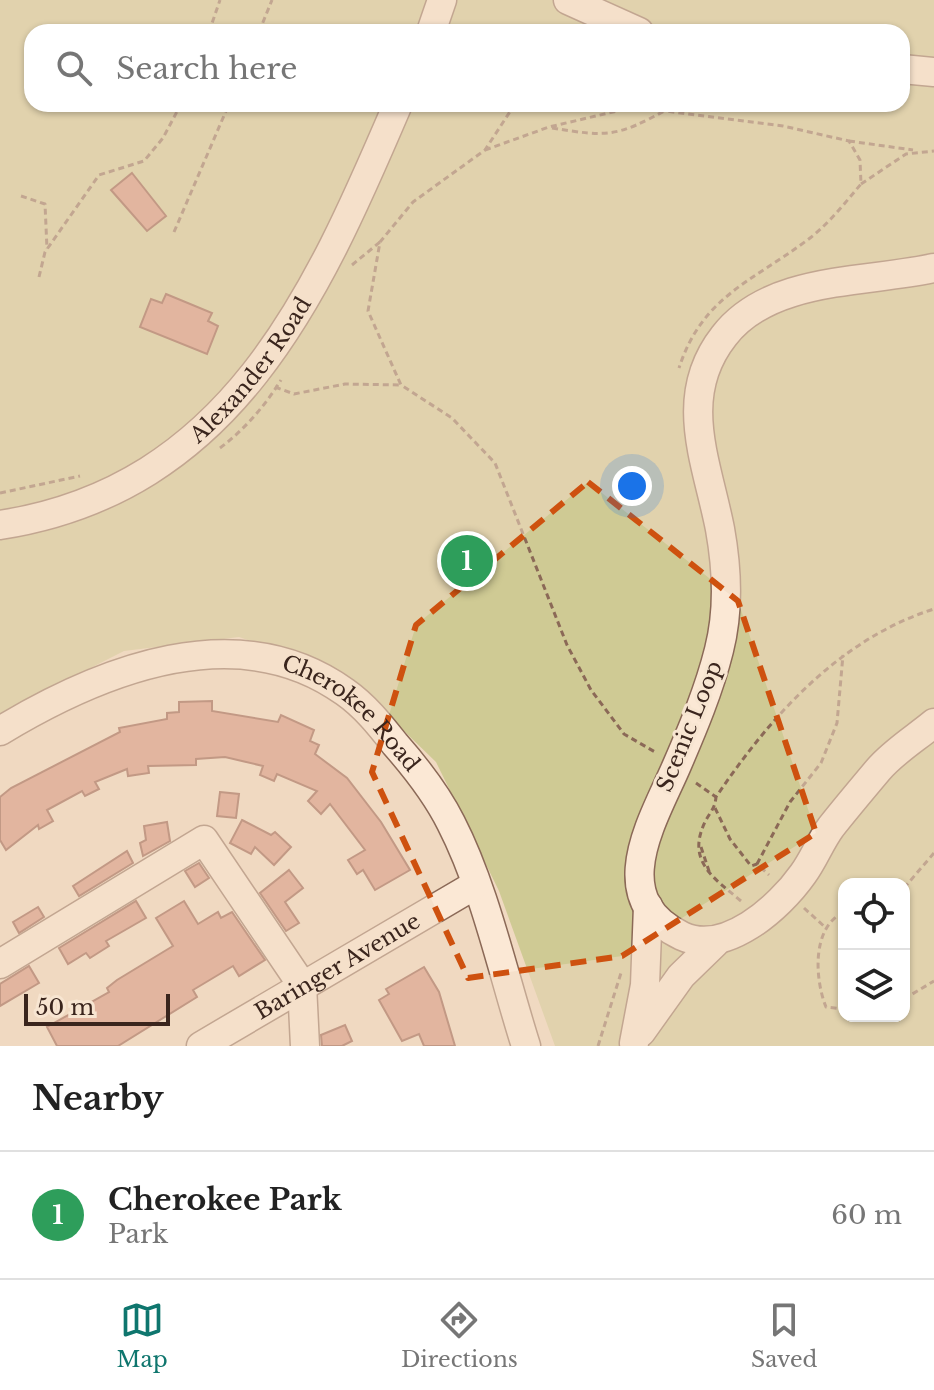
<!DOCTYPE html>
<html lang="en">
<head>
<meta charset="utf-8">
<style>
	body { margin:0; font-family:"Libre Baskerville",serif; background:#f6f6f6; color:#222 }
	.controls { position:absolute; right:24px; bottom:24px; display:grid; overflow:hidden; border-radius:16px; box-shadow:0 2px 6px #0004 }
	.controls button { width:72px; height:72px; display:grid; place-items:center; padding:0; border:0; border-bottom:2px solid #e0e0e0; background:#fff; color:#222; font:40px sans-serif }
	.scale { position:absolute; left:24px; bottom:20px; width:146px; box-sizing:border-box; padding-left:8px; border:4px solid #3a251d; border-top:0; font-size:22px; line-height:28px; white-space:nowrap; color:#3a251d; -webkit-text-stroke:6px #f7e5d1; paint-order:stroke }
	.you { position:absolute; left:632px; top:486px; width:28px; height:28px; margin:-20px; border:6px solid #fff; border-radius:50%; background:#1a73e8; box-shadow:0 0 0 12px #1a73e833 }
	.badge { display:grid; place-items:center; width:52px; height:52px; border-radius:50%; background:#0f766e; color:#fff; font-size:26px; font-weight:700 }
	.pin { position:absolute; translate:-50% -50%; border:4px solid #fff; box-shadow:0 2px 8px #0006 }
	.list { margin:0; padding:0; list-style:none }
	h2 { display:flex; justify-content:space-between; align-items:center; height:104px; margin:0; padding:0 32px; font-size:34px }
	h2 small { font-size:26px; font-weight:400; color:#767676 }
	.list li { display:grid; grid-template-columns:52px 1fr auto; gap:24px; align-items:center; box-sizing:border-box; height:128px; padding:0 32px; border-top:2px solid #e0e0e0 }
	.list b { display:block; font-size:30px; white-space:nowrap }
	.list p { margin:0; font-size:26px; white-space:nowrap; color:#767676 }
	.list em { font-size:26px; font-style:normal; color:#767676 }
	.icon { flex:none; width:44px; height:44px; fill:none; stroke:currentColor; stroke-width:2; stroke-linecap:round; stroke-linejoin:round }
	.map { position:relative; flex:none; width:934px; height:1046px; overflow:hidden }
	.search { position:absolute; background:#fff; box-shadow:0 2px 6px #0004; left:24px; right:24px; top:24px; height:88px; display:flex; align-items:center; gap:20px; box-sizing:border-box; padding:0 28px; border-radius:24px; color:#767676; font-size:30px }
	.sheet { height:232px; background:#fff }
	nav { display:flex; justify-content:space-around; align-items:center; box-sizing:border-box; height:112px; border-top:2px solid #e0e0e0; background:#fff; font-size:22px; color:#767676 }
	nav a { display:grid; justify-items:center; gap:4px }
	nav .on { color:#0f766e }
	.map>svg:first-child { display:block }
	.green { fill:#cfca94; fill-rule:evenodd }
	.building { fill:#d18975; stroke:#8b4c3c; stroke-width:2 }
	.lines { fill:none; stroke-linecap:round; stroke-linejoin:round }
	.minor-casing { stroke:#8b6957; stroke-width:31 }
	.path { stroke:#8b6957; stroke-width:3; stroke-dasharray:6 4; stroke-linecap:butt }
	.minor { stroke:#fbe8d5; stroke-width:28 }
	.marked { fill:none; stroke:#ce510f; stroke-width:6; stroke-dasharray:16 10; stroke-linejoin:round }
	.labels { text-anchor:middle; stroke-width:6; stroke-linejoin:round; paint-order:stroke }
	.street-label { font-size:22px; fill:#3a251d; stroke:#f7e5d1 }
</style>
</head>
<body>
<div class="map">
<svg width="934" height="1046" viewBox="0 0 934 1046">
	<rect width="100%" height="100%" fill="#f0d9c1"/>
	<path class="green" d="M0 0H934V1046H555L499 891 436 762 343 672 239 637 124 651 0 714ZM32 32H902V104H32ZM844 884H904V1016H844Z"/>
	<g class="building">
		<polygon points="132,173 166,216 147,231 111,190"/>
		<polygon points="166,294 212,313 208,321 218,326 207,354 140,327 151,299 162,303"/>
		<polygon points="212,701 212,711 278,722 281,715 314,730 310,741 319,745 315,754 347,778 381,822 410,870 375,890 363,870 357,874 348,860 365,850 330,804 321,814 308,801 317,791 277,774 274,781 260,775 263,766 225,757 196,759 196,765 148,766 149,773 128,776 127,769 95,782 99,789 85,796 82,791 47,810 53,821 39,829 38,825 6,850 0,840 0,797 11,788 120,732 119,728 167,719 167,713 179,712 179,702"/>
		<polygon points="220,792 239,794 236,818 217,816"/>
		<polygon points="242,820 271,835 275,832 291,847 274,865 255,847 251,854 230,843"/>
		<polygon points="167,822 170,841 143,856 140,843 146,840 144,826"/>
		<polygon points="127,851 133,863 79,896 73,886"/>
		<polygon points="199,863 209,878 195,887 185,871"/>
		<polygon points="289,870 303,888 285,902 299,923 286,931 260,893"/>
		<polygon points="136,901 146,918 106,941 109,946 90,958 86,953 68,964 59,948"/>
		<polygon points="184,901 198,924 218,912 221,918 232,912 265,960 239,976 233,966 193,990 197,997 118,1046 57,1046 47,1027 109,992 107,988 117,980 173,946 156,918"/>
		<polygon points="38,907 44,917 19,933 13,922"/>
		<polygon points="29,966 39,983 0,1006 0,984"/>
		<polygon points="424,967 439,992 455,1046 424,1046 419,1034 402,1041 379,1000 389,994 386,989"/>
		<polygon points="345,1025 352,1041 342,1046 322,1046 321,1035"/>
	</g>
	<g class="lines">
		<g class="minor-casing">
			<g id="minor">
				<polyline points="568,0 639,32"/>
				<polyline points="431,32 442,0"/>
				<polyline points="902,69 934,72"/>
				<path d="M934 268C867 283 770 276 724 336 676 397 707 462 720 529 727 568 729 611 719 650 709 690 693 728 677 765 654 819 603 898 682 936 725 956 779 908 803 874 814 859 820 842 831 827 846 808 862 789 878 770 893 752 916 738 934 723"/>
				<path id="s1" d="M0 525C231 489 316 296 398 104"/>
				<path id="s2" d="M0 731C101 670 238 615 345 692 365 706 380 725 395 744 417 769 436 793 451 823 485 889 503 974 526 1046"/>
				<polyline points="0,964 204,840 302,985 305,1046"/>
				<polyline points="641,1032 681,976 715,943"/>
				<polyline points="634,1043 645,985 648,906"/>
				<path id="s3" d="M201 1046 475 885"/>
			</g>
		</g>
		<g class="path">
			<polyline points="209,32 220,0"/>
			<polyline points="259,32 272,0"/>
			<polyline points="563,32 568,24"/>
			<polyline points="515,104 485,150 413,202 380,242 368,311 401,385 452,418 495,463 567,645 591,690 624,734 655,752"/>
			<path d="M552 128C607 137 617 137 666 110"/>
			<polyline points="849,141 913,150"/>
			<path d="M485 150 549 127 634 107 783 126 849 141 860 160 861 184C844 204 827 226 806 241 751 282 702 297 679 368"/>
			<polyline points="861,184 906,154 934,151"/>
			<polyline points="21,196 45,204 47,249"/>
			<polyline points="174,232 229,104"/>
			<polyline points="352,265 380,242"/>
			<polyline points="39,277 45,252 99,175 144,161 163,138 181,104"/>
			<polyline points="275,387 294,394 345,384 401,385"/>
			<path d="M220 448C244 430 265 406 281 380"/>
			<polyline points="0,493 80,476"/>
			<polyline points="696,783 716,797"/>
			<polyline points="715,808 730,839 751,866 757,864 769,875"/>
			<polyline points="701,847 710,874"/>
			<polyline points="757,864 790,802 821,763 837,723 843,655"/>
			<polyline points="904,888 934,853"/>
			<path d="M741 901C714 878 685 861 706 820 711 811 715 808 716 797 770 717 839 639 934 609"/>
			<polyline points="804,908 826,928"/>
			<path d="M844 912C811 927 815 980 826 1007L844 1009"/>
			<polyline points="904,999 934,981"/>
			<polyline points="598,1046 621,973"/>
		</g>
		<use href="#minor" class="minor"/>
	</g>
	<path d="M0 0H934V1046H0ZM588 482 738 601 816 833 622 956 468 978 372 772 416 625Z" fill="#f0d9c1" fill-opacity=".55" fill-rule="evenodd"/>
	<path class="marked" d="M588 482 738 601 816 833 622 956 468 978 372 772 416 625Z"/>
	<g class="labels">
		<g class="street-label">
			<text dy="8" stroke="none"><textPath href="#s1" startOffset="304">Alexander Road</textPath></text>
			<text dy="8" stroke="none"><textPath href="#s2" startOffset="386">Cherokee Road</textPath></text>
			<text transform="translate(689 726) rotate(-68)" y="8">Scenic Loop</text>
			<text dy="8" stroke="none"><textPath href="#s3" startOffset="158">Baringer Avenue</textPath></text>
		</g>
	</g>
</svg>
<div class="controls">
<button><svg class="icon" aria-label="locate" viewBox="0 0 24 24"><circle cx="12" cy="12" r="6"/><path d="M12 2v4M12 18v4M2 12h4M18 12h4"/></svg></button>
<button><svg class="icon" aria-label="layers" viewBox="0 0 24 24"><path d="M12 4l9 5-9 5-9-5zM3 14l9 5 9-5"/></svg></button>
</div>
<div class="scale">50 m</div>
<div class="you"></div>
<div class="pin badge" style="left:467px;top:561px;background:#2e9e5b">1</div>
<div class="search"><svg class="icon" aria-label="search" viewBox="0 0 24 24"><circle cx="10" cy="10" r="6"/><path d="M15 15l6 6"/></svg>Search here</div>
</div>
<section class="sheet">
<h2>Nearby<small></small></h2>
<ul class="list">
<li><span class="badge" style="background:#2e9e5b">1</span><div><b>Cherokee Park</b><p>Park</p></div><em>60 m</em></li>
</ul>
</section>
<nav>
<a class="on"><svg class="icon" aria-label="map" viewBox="0 0 24 24"><path d="M3 6l6-2 6 2 6-2v14l-6 2-6-2-6 2zM9 4v14M15 6v14"/></svg>Map</a>
<a><svg class="icon" aria-label="directions" viewBox="0 0 24 24"><path d="M12 3l9 9-9 9-9-9zM9 14v-3h6M13 9l2 2-2 2"/></svg>Directions</a>
<a><svg class="icon" aria-label="saved" viewBox="0 0 24 24"><path d="M7 4h10v16l-5-4-5 4z"/></svg>Saved</a>
</nav>
</body>
</html>
